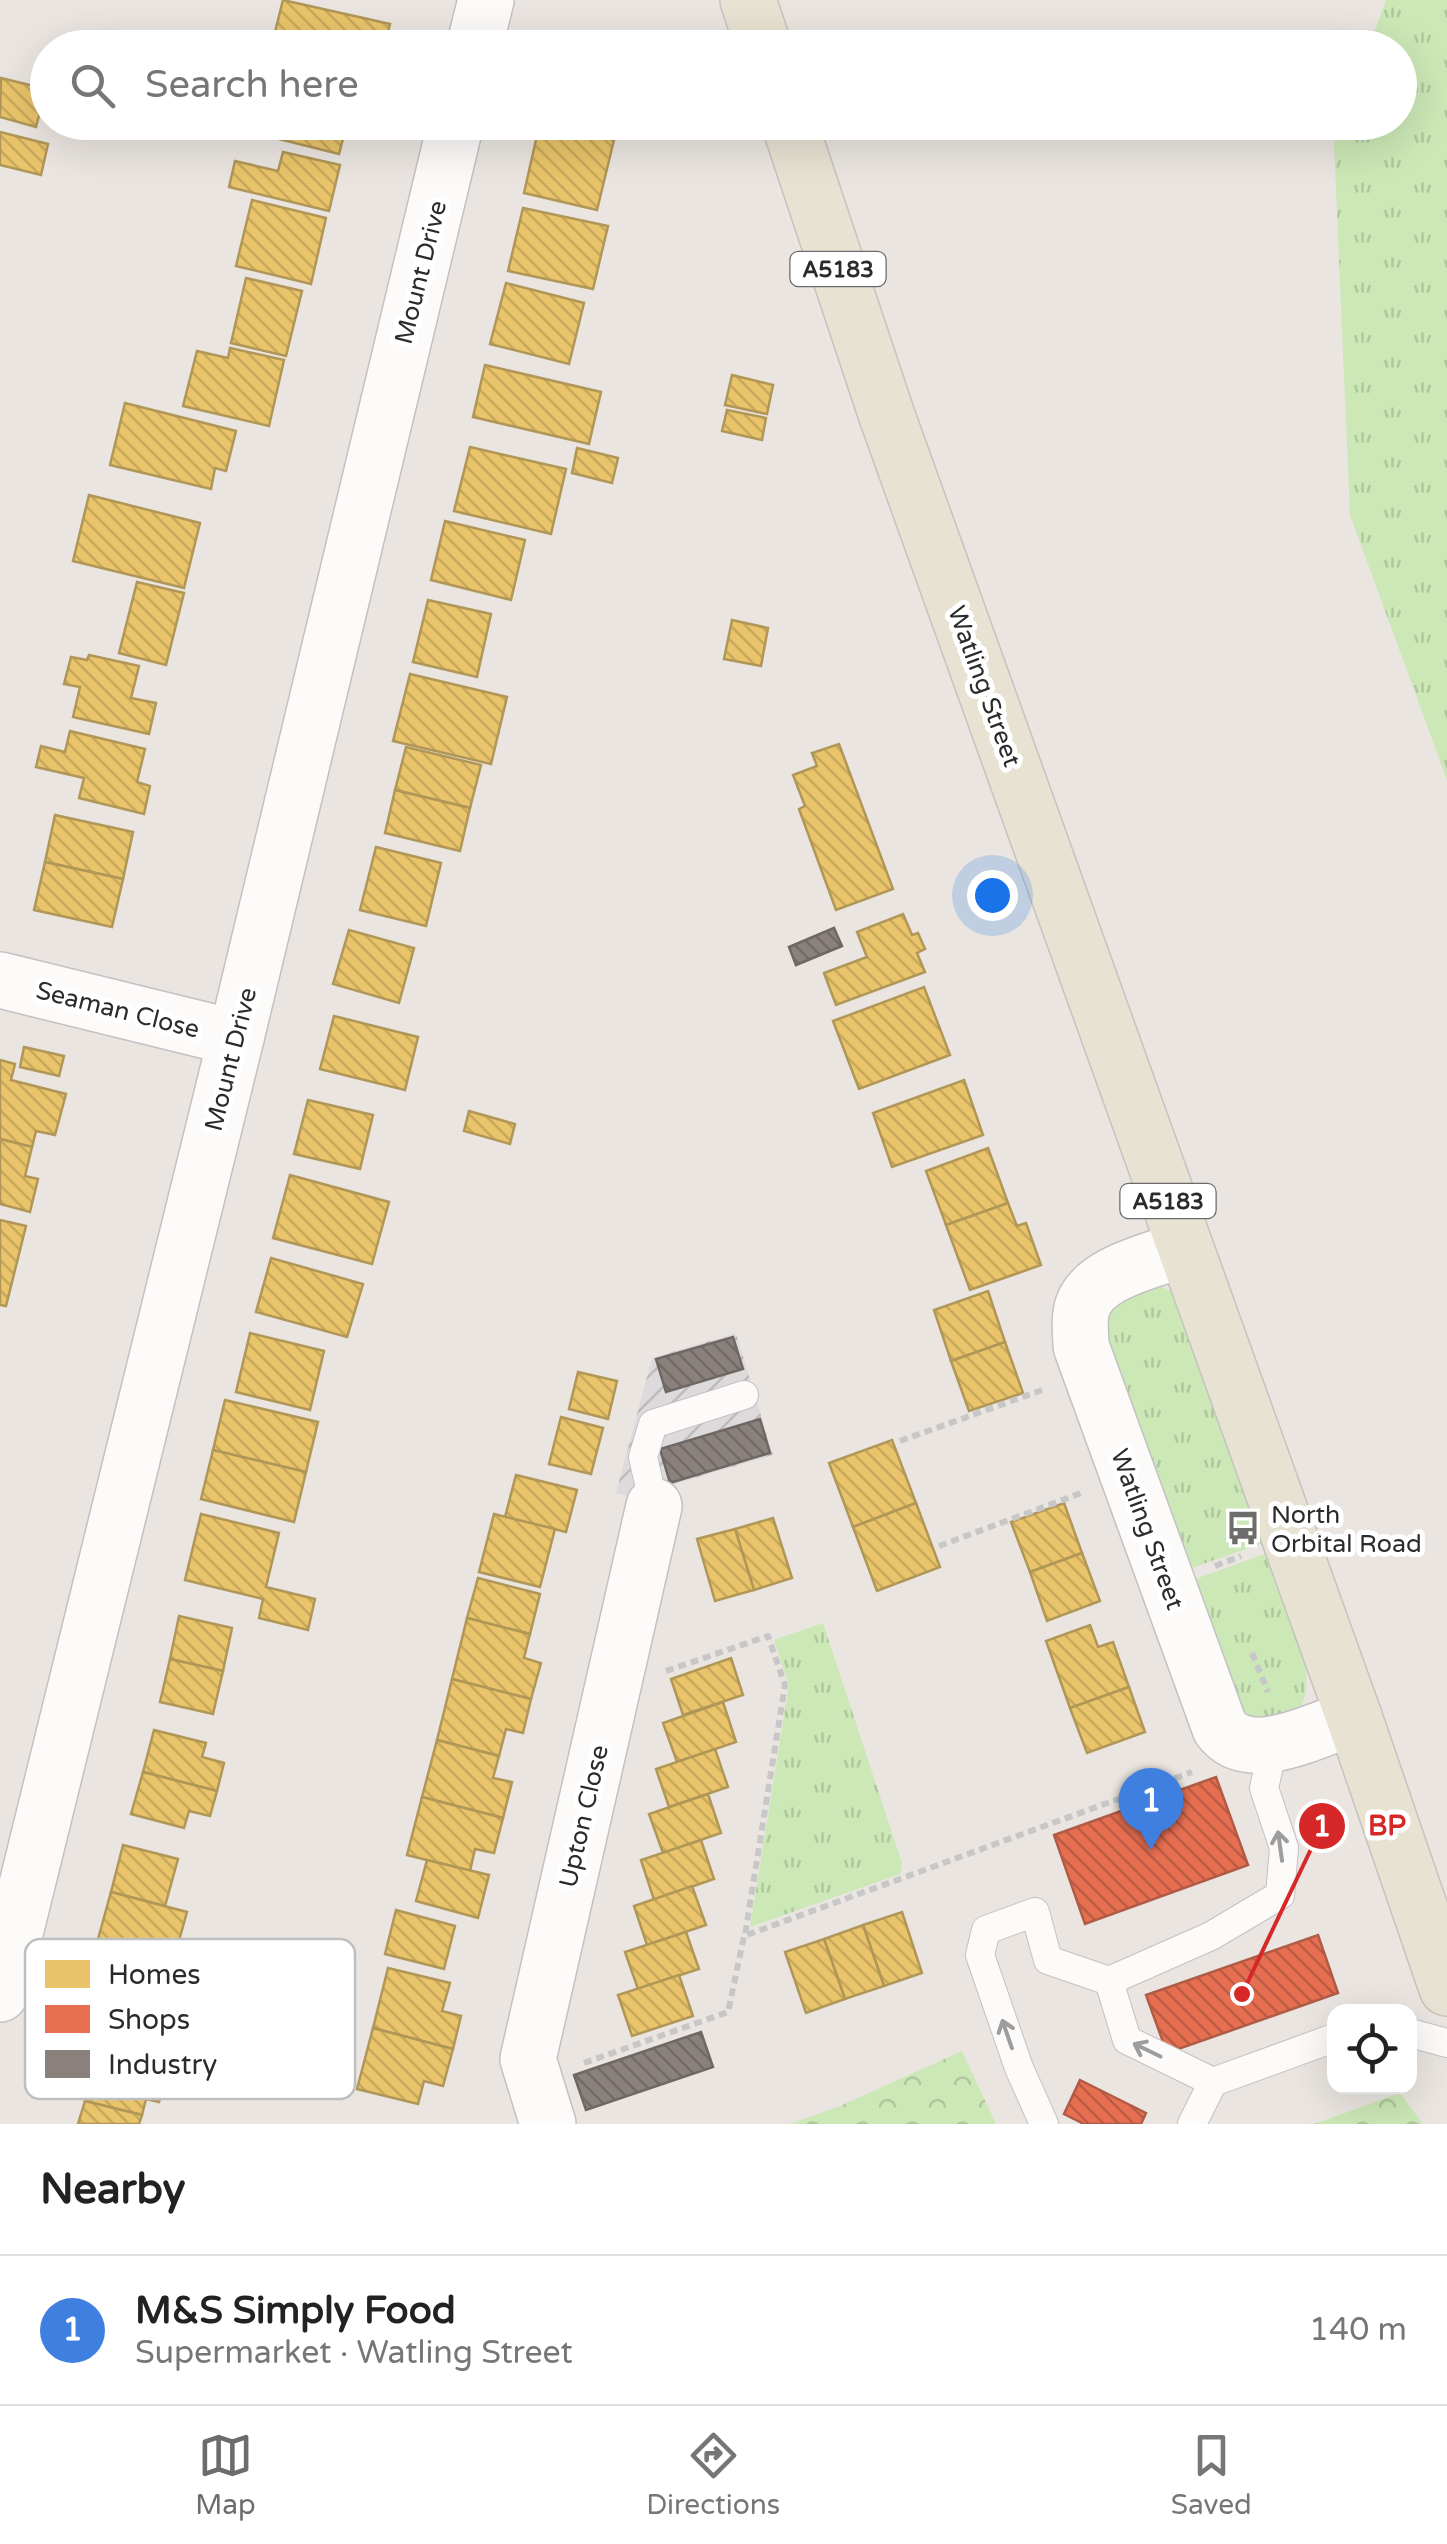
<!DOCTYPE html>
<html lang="en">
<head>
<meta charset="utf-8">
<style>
	body { margin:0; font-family:"Varela Round",sans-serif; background:#f2f2f2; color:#222 }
	.controls { position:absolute; right:30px; bottom:30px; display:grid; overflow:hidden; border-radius:20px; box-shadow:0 10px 40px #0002 }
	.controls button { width:90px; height:90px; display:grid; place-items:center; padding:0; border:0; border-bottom:2px solid #e0e0e0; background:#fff; color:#222; font:50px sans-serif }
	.you { position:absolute; left:992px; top:895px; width:35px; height:35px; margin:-25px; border:8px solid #fff; border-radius:50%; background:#1a73e8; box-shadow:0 0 0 15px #1a73e833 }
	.badge { display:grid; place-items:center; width:65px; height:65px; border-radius:50%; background:#6e6c6a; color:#fff; font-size:32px; font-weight:700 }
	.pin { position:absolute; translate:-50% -82px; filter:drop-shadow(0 2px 5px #0008) }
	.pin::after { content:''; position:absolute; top:52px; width:35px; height:30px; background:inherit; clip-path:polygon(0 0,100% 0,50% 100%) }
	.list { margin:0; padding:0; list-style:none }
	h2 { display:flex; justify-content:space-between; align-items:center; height:130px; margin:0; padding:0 40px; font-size:42px }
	h2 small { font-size:32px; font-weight:400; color:#767676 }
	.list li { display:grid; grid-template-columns:65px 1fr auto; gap:30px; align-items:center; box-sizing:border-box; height:150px; padding:0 40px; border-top:2px solid #e0e0e0 }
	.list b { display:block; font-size:38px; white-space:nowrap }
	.list p { margin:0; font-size:32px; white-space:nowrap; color:#767676 }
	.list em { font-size:32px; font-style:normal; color:#767676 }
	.icon { flex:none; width:55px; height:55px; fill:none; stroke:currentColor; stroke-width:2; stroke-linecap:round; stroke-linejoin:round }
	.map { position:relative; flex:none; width:1447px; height:2124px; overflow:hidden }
	.search { position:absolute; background:#fff; box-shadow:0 10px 40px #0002; left:30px; right:30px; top:30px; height:110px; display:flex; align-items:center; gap:25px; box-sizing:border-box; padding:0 35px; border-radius:55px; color:#767676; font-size:38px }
	.sheet { height:280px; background:#fff }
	nav { display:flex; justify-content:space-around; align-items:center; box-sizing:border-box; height:140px; border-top:2px solid #e0e0e0; background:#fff; font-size:28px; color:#767676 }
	nav a { display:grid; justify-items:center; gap:5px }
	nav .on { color:#6e6c6a }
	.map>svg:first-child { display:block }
	.industrial { fill:url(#industrial-furrows) }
	.grass { fill:url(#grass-tufts) }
	.forest { fill:url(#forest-crowns) }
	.homes { fill:url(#homes-back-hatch); stroke:#b09657; stroke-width:2.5 }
	.shops { fill:url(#shops-back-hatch); stroke:#af5b46; stroke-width:2.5 }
	.industry { fill:url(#industry-back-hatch); stroke:#6e6764; stroke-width:2.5 }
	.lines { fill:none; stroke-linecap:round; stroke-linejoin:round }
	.lane-casing { stroke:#c3c1c2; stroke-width:30 }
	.street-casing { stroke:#c3c1c2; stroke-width:58 }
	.primary-casing { stroke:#c5c3c1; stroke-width:58 }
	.path { stroke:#c8c7c7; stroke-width:6; stroke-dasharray:8 5; stroke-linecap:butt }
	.lane { stroke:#fcfbfa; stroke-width:28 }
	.street { stroke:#fcfbfa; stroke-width:55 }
	.primary { stroke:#e8e2d2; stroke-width:55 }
	.oneway { stroke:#9e9d9d }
	.labels { text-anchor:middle; stroke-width:10; stroke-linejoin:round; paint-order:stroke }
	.shield { fill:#fff; stroke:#6b6b6b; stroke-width:2.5 }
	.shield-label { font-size:22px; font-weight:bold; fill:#2b2b2b }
	.street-label { font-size:25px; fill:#2b2b2b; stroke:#fff }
	.poi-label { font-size:25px; fill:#2b2b2b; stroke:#fff; text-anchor:start }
	.key { fill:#fff; stroke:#bfbfbf; stroke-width:2.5 }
	.key-label { font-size:28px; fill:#2b2b2b }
	.leader { fill:none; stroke:#d62828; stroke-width:4 }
	.callout-dot { fill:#d62828; stroke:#fff; stroke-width:4 }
	.mark-label { font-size:30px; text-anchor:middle; font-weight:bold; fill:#fff }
	.callout-label { font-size:28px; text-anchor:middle; font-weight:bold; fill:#d62828; stroke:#fff; stroke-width:10; stroke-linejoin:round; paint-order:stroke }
</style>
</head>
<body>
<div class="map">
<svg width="1447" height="2124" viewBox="0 0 1447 2124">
	<defs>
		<pattern id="industrial-furrows" width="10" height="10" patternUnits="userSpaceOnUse" patternTransform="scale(2.5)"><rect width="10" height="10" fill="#dddadc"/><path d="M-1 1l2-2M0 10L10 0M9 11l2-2" fill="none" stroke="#bebbbd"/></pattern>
		<pattern id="grass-tufts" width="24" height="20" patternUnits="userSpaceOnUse" patternTransform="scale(2.5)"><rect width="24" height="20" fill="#cce8b6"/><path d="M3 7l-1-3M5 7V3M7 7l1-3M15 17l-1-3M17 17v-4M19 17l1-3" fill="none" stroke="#afc79d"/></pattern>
		<pattern id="forest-crowns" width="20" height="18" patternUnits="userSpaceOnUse" patternTransform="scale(2.5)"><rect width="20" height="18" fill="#cce8b6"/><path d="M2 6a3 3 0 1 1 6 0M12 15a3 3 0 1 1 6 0" fill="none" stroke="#afc79d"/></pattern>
		<pattern id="homes-back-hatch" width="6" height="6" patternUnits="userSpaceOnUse" patternTransform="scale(2.5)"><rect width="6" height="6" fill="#e9c46a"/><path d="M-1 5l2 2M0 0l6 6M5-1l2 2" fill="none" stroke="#c8a95c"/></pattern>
		<pattern id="shops-back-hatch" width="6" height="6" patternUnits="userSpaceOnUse" patternTransform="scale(2.5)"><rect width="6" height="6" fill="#e76f51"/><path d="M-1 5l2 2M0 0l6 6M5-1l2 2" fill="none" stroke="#bb5b43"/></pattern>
		<pattern id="industry-back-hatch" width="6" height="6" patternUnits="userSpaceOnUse" patternTransform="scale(2.5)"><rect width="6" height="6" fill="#8a817c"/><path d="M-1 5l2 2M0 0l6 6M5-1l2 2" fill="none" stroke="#716a66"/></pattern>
	</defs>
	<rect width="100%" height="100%" fill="#eae5e0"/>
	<polygon class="industrial" points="736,1333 773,1455 631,1497 616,1493 652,1358"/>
	<g class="grass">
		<polygon points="1386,0 1447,0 1447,780 1350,515 1334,144 1342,123 1400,122 1400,48 1369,47"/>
		<polygon points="1149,1281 1173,1292 1263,1543 1183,1571 1100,1350 1105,1302"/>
		<path d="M1267 1553C1282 1595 1322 1667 1300 1709L1252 1722 1236 1712 1187 1582Z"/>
		<polygon points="823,1623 902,1863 900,1874 750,1927 789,1685 774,1640"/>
	</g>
	<g class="forest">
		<polygon points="962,2051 996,2124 790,2124 840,2106"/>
		<polygon points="1400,2093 1423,2124 1314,2124"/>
	</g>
	<g class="homes">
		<polygon points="283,0 390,24 384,48 271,48"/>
		<polygon points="1,78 46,89 36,127 0,117"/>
		<polygon points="283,122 361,122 359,130 346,127 339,154 279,139"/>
		<polygon points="540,122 614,140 597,210 524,193"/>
		<polygon points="0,132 48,144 41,175 0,165"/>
		<polygon points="283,152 340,165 329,211 229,187 235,161 278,171"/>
		<polygon points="252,200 326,218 311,284 236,266"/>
		<polygon points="523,208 608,226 593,289 508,271"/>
		<polygon points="246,278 302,291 286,356 231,343"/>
		<polygon points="506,283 584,303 569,364 490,344"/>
		<polygon points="230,348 284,360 269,426 183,406 197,351 228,358"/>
		<polygon points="485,365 601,392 589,444 473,417"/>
		<polygon points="732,375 773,385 767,414 725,405"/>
		<polygon points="125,403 236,431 226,471 215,468 211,489 110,465"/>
		<polygon points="727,410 766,418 762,440 722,431"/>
		<polygon points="470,447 566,469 551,534 454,511"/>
		<polygon points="577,448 618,458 612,483 572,473"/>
		<polygon points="89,495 200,523 184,588 73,561"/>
		<polygon points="445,521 525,540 511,600 431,580"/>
		<polygon points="137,582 184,593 166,665 119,653"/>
		<polygon points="428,600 491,614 477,677 413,662"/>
		<polygon points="732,620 768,628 761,666 724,659"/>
		<polygon points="89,655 139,666 131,698 156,703 149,734 73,717 80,687 64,684 71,657 87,660"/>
		<polygon points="410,674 507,697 491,764 393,741"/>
		<polygon points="70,731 145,749 137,782 150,786 144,814 79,798 84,778 36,767 41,746 65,752"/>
		<polygon points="839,744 893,889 836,910 799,809 805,806 793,775 817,766 812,753"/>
		<polygon points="406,747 481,765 470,808 395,790"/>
		<polygon points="395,790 470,808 460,851 385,833"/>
		<polygon points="55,815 133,832 123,879 45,862"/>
		<polygon points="376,847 441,863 426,926 360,910"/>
		<polygon points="45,862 123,879 112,927 34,910"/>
		<polygon points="903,914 912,935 918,933 925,949 917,953 925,972 836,1005 824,973 867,957 857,932"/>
		<polygon points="349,930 414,948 399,1003 333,984"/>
		<polygon points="924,987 950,1055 859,1089 833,1021"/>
		<polygon points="334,1016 418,1037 405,1090 320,1069"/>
		<polygon points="24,1047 64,1056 59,1076 20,1067"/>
		<polygon points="0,1060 15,1064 11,1080 66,1094 55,1135 36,1131 32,1147 0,1139"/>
		<polygon points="964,1080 983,1135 892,1167 873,1113"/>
		<polygon points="308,1100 373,1115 360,1169 294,1154"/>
		<polygon points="469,1111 515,1124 510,1144 464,1131"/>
		<polygon points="0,1139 32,1147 25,1176 38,1179 30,1212 0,1204"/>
		<polygon points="988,1148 1008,1203 946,1225 926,1171"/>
		<polygon points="290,1175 389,1202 372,1264 273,1238"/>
		<polygon points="1008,1203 1017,1226 1026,1223 1041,1265 970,1290 946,1225"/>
		<polygon points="0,1220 26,1226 6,1306 0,1305"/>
		<polygon points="271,1258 363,1284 347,1337 256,1312"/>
		<polygon points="988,1291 1005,1342 951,1361 934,1310"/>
		<polygon points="250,1333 324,1351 310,1410 236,1392"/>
		<polygon points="1005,1342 1023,1393 969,1411 951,1361"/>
		<polygon points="578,1372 617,1381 608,1419 569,1409"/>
		<polygon points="225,1400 318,1422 306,1472 213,1450"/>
		<polygon points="561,1417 603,1428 591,1474 549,1464"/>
		<polygon points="892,1440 916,1503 853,1527 829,1463"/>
		<polygon points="213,1450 306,1472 294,1522 201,1499"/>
		<polygon points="516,1475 577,1490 566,1532 505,1517"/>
		<polygon points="916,1503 940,1567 877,1591 853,1527"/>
		<polygon points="1064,1503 1082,1553 1030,1572 1011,1522"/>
		<polygon points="201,1514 279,1533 266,1587 315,1599 308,1630 259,1618 263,1599 185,1580"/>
		<polygon points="494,1514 555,1529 540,1587 479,1572"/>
		<polygon points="773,1518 792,1578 754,1590 735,1529"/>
		<polygon points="735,1529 754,1590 715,1601 697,1539"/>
		<polygon points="1082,1553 1100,1601 1047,1621 1030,1572"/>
		<polygon points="478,1578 540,1594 530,1634 467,1618"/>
		<polygon points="179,1616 232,1628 223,1671 170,1659"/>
		<polygon points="467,1618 530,1634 524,1658 541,1663 531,1699 452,1679"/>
		<polygon points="1090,1625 1098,1647 1113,1642 1129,1687 1070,1708 1046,1641"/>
		<polygon points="731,1658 743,1695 683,1715 671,1679"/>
		<polygon points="170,1659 223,1671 213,1714 160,1702"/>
		<polygon points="452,1679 531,1699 523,1733 506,1729 499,1756 437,1740"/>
		<polygon points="1129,1687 1145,1732 1087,1753 1070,1708"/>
		<polygon points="723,1702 736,1742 677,1762 663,1723"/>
		<polygon points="154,1730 206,1743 202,1757 224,1763 217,1791 143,1772"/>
		<polygon points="437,1740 499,1756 493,1778 512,1782 503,1818 422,1797"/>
		<polygon points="715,1749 728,1787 669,1807 656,1769"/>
		<polygon points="143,1772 217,1791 210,1816 189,1811 184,1828 131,1814"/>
		<polygon points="708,1794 721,1833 663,1853 649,1814"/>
		<polygon points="422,1797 503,1818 494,1853 475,1849 470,1871 407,1855"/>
		<polygon points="701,1840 714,1879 654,1900 641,1860"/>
		<polygon points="123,1845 178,1859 165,1906 111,1892"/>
		<polygon points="427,1860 489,1875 478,1918 416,1901"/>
		<polygon points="692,1886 706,1925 647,1945 634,1906"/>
		<polygon points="111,1892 187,1912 174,1959 98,1939"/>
		<polygon points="396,1910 455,1926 444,1969 385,1954"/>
		<polygon points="902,1912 922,1973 884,1986 863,1925"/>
		<polygon points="863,1925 884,1986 845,1999 824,1939"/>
		<polygon points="686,1932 699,1969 638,1989 625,1952"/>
		<polygon points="824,1939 845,1999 806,2013 785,1952"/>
		<polygon points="388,1968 450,1983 442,2011 461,2016 453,2049 373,2028"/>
		<polygon points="679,1975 693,2016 632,2036 618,1995"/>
		<polygon points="373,2028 453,2049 443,2086 424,2081 418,2104 357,2089"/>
		<polygon points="110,2054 168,2070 159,2102 146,2099 142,2115 85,2101 93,2072 104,2075"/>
		<polygon points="85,2101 142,2115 139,2124 78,2124"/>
	</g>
	<g class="shops">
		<polygon points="1216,1777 1248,1865 1085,1924 1054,1835"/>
		<polygon points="1318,1935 1338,1993 1167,2053 1146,1995"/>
		<polygon points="1080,2080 1146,2113 1141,2124 1084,2124 1064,2114"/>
	</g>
	<g class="industry">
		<polygon points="834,928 842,946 796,965 789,947"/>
		<polygon points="733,1337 743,1369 666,1392 656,1359"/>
		<polygon points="760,1419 770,1453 670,1483 660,1449"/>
		<polygon points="701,2032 713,2067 586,2110 574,2075"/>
	</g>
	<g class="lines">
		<g class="lane-casing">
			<g id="lane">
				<polyline points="654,1506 643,1457 653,1424 744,1395"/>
				<polyline points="1274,1744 1264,1788 1284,1848 1280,1895 1211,1936 1109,1981 1127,2040 1213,2082 1334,2038"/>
				<polyline points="1410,2033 1447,2043"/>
				<polyline points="1044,2124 1019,2068 980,1955 986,1930 1035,1912 1048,1960 1109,1981"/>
				<polyline points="1192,2124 1213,2082"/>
			</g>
		</g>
		<g class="street-casing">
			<g id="street">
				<polyline points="474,48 486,0"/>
				<polyline points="0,980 236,1038"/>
				<path d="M1184 1249C1152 1261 1087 1273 1081 1313 1079 1324 1081 1335 1081 1346L1220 1728C1249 1767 1317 1729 1354 1717"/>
				<polyline points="0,1994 236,1038 456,122"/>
				<polyline points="548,2124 528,2059 654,1506"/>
			</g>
		</g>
		<g class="primary-casing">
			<g id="primary">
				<polyline points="748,0 764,48"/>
				<polyline points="789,122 887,416 1354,1717 1447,1988"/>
			</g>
		</g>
		<g class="path">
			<polyline points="900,1441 1045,1389"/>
			<polyline points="939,1546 1084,1492"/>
			<polyline points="1215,1566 1241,1556"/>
			<polyline points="1252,1653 1268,1692"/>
			<polyline points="666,1671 768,1636 785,1685 745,1935"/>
			<polyline points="584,2063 728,2012 744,1936 1192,1772"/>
		</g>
		<use href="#lane" class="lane"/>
		<use href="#street" class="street"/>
		<use href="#primary" class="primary"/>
	</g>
	<defs><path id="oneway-shaft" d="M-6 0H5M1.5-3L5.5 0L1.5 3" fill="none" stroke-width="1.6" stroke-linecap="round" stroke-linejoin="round" transform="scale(2.5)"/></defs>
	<g class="oneway">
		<use href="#oneway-shaft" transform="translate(1280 1846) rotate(-98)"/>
		<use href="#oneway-shaft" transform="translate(1007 2034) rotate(-109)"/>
		<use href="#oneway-shaft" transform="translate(1147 2050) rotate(-154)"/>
	</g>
	<defs>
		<g id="bus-bare" transform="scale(2.7)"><path d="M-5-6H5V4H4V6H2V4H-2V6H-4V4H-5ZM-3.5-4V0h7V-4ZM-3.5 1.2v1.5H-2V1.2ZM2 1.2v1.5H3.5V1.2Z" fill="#6e6c6a" stroke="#fff" stroke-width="2.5" paint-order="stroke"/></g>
	</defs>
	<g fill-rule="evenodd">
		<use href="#bus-bare" x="1243" y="1528"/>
	</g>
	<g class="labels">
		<g class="shield">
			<rect x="790.5" y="252" width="95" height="34" rx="8"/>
			<rect x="1120.5" y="1184" width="95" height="34" rx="8"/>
		</g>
		<g class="shield-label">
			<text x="838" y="277">A5183</text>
			<text x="1168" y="1209">A5183</text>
		</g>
		<g class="street-label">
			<text transform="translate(420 272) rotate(-76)" y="9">Mount Drive</text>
			<text transform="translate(985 686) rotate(70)" y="9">Watling Street</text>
			<text transform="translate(118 1009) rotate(14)" y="9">Seaman Close</text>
			<text transform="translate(230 1059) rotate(-76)" y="9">Mount Drive</text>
			<text transform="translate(1148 1529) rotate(70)" y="9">Watling Street</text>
			<text transform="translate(583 1816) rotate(-77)" y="9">Upton Close</text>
		</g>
		<g class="poi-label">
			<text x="1271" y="1523">North<tspan x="1271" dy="29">Orbital Road</tspan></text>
		</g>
	</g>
	<rect x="25" y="1939" width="330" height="160" rx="15" class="key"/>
	<rect x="45" y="1960" width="45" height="28" fill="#e9c46a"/>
	<rect x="45" y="2005" width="45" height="28" fill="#e76f51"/>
	<rect x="45" y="2050" width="45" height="28" fill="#8a817c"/>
	<g class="key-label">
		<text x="108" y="1984">Homes</text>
		<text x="108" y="2029">Shops</text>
		<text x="108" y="2074">Industry</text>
	</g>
	<path class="leader" d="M1242 1994L1322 1826"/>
	<g class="callout-dot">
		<circle cx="1242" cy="1994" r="10"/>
		<circle cx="1322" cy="1826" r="25"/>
	</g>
	<g class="mark-label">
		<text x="1322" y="1836">1</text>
	</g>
	<g class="callout-label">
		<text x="1387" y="1835">BP</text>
	</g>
</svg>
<div class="controls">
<button><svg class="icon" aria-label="locate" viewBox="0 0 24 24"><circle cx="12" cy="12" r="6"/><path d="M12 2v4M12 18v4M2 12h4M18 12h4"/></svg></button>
</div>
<div class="you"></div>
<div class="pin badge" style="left:1151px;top:1850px;background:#3f7fe0">1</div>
<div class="search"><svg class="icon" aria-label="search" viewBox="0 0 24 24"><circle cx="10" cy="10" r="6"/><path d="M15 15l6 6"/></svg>Search here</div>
</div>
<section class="sheet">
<h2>Nearby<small></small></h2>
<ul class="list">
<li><span class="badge" style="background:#3f7fe0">1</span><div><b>M&amp;S Simply Food</b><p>Supermarket · Watling Street</p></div><em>140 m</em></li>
</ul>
</section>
<nav>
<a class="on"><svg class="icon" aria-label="map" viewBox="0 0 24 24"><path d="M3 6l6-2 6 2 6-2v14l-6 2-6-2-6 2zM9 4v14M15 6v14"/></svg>Map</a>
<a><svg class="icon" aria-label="directions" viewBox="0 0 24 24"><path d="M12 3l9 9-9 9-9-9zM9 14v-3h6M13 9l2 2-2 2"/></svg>Directions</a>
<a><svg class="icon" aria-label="saved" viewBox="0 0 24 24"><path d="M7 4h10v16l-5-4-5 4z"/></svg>Saved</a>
</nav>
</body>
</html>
